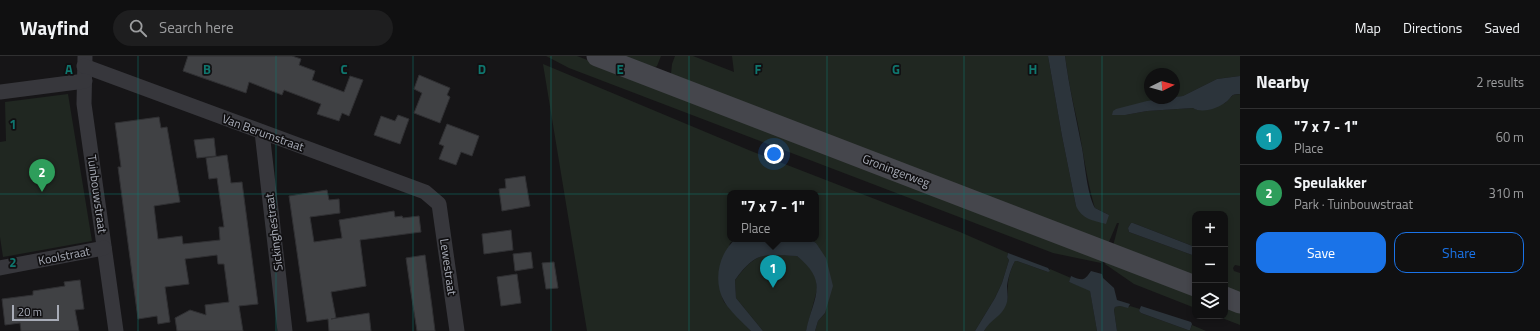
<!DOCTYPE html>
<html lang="en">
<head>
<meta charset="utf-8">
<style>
	body { margin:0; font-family:"Titillium Web",sans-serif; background:#1e1e1f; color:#f1f3f6 }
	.controls { position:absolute; right:12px; bottom:12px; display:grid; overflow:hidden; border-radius:8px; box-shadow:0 2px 6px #0003 }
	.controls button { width:36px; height:36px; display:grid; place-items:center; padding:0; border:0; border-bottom:1px solid #303031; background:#101011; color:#f1f3f6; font:20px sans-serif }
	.compass { position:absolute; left:1144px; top:12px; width:36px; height:36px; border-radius:50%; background:#101011; box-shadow:0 2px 6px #0003; rotate:85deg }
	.scale { position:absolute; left:12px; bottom:10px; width:47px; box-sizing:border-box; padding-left:4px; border:2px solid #a8acb7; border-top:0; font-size:11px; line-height:14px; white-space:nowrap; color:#a8acb7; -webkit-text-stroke:3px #111012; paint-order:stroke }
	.you { position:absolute; left:774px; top:98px; width:14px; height:14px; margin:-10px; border:3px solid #fff; border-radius:50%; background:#1a73e8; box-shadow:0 0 0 6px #1a73e833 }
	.badge { display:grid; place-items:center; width:26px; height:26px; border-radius:50%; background:#1a73e8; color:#fff; font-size:13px; font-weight:700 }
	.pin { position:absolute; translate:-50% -33px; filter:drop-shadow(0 1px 2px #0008) }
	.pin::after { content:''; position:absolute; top:21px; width:14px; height:12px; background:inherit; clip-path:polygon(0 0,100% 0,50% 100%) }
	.popup { position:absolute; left:727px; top:134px; width:92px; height:52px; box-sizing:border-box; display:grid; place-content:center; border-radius:8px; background:#101011; filter:drop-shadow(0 1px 3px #0005); font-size:13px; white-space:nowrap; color:#9c9d9f }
	.popup b { font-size:15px; color:#f1f3f6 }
	.popup::after { content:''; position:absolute; left:50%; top:100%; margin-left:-8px; border:8px solid transparent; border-top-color:#101011 }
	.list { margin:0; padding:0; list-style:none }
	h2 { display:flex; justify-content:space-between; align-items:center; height:52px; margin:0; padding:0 16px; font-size:17px }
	h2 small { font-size:13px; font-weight:400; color:#9c9d9f }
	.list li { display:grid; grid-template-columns:26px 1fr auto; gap:12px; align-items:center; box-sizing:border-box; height:56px; padding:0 16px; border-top:1px solid #303031 }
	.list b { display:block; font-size:15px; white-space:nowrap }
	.list p { margin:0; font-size:13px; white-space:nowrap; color:#9c9d9f }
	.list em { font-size:13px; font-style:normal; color:#9c9d9f }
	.actions { display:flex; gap:8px; padding:12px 16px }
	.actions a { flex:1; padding:9px 0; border:1px solid #1a73e8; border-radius:12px; text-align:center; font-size:14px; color:#1a73e8 }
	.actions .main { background:#1a73e8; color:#fff }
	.icon { flex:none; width:22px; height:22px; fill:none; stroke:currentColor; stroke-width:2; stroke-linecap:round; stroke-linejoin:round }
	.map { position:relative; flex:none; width:1240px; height:275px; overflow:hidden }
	header { display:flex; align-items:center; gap:24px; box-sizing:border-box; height:56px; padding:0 20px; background:#101011; border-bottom:1px solid #303031 }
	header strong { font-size:19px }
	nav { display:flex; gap:22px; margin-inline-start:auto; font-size:14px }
	.search { width:280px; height:36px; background:#1e1e1f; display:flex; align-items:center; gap:10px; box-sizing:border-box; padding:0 14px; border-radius:22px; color:#9c9d9f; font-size:15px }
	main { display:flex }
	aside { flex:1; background:#101011 }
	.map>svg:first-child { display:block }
	.green { fill:#202721 }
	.water { fill:#2c343b }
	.building { fill:#404144; stroke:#303033 }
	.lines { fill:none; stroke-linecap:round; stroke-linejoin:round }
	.street { stroke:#37373c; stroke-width:15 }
	.secondary { stroke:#45464c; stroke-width:21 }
	.grid { fill:none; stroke:#0f766e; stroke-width:1; stroke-opacity:0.55 }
	.labels { text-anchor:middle; stroke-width:3.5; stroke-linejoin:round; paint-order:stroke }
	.street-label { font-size:12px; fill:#a8acb7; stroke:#111012 }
	.grid-label { font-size:13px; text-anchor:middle; font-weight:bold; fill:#0f766e; stroke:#111012; stroke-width:3.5; stroke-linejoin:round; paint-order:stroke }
</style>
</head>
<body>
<header>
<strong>Wayfind</strong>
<div class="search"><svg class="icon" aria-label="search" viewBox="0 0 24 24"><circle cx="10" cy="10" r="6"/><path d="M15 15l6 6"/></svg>Search here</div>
<nav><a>Map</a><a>Directions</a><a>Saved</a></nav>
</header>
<main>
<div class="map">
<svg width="1240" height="275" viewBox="0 0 1240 275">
	<rect width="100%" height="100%" fill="#161517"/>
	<g class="green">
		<polygon points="546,0 577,0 1103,202 1101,207 1053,197 569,12"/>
		<polygon points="620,0 661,0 657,10 655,11"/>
		<path d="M675 0H693L734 16 732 0H1048L1062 80 1076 150 1109 159 1095 152 1094 149C1086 121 1083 93 1077 64 1072 43 1068 22 1065 0H1240V20L1217 23 1183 40 1174 42V18H1150V42H1174L1165 44 1125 59 1147 55 1193 52 1197 54 1225 47 1233 39 1240 38V210L1235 209 1233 212 1234 215 1240 217V238L1225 233V158H1195V191L1133 167H1131L1128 172 1129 176 1195 200V221L1113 190 1119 167H1117L1108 188 671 18 672 8Z"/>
		<polygon points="543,8 751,95 960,176 1008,197 1007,201 1009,204 1002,227 995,242 975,275 815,275 818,265 825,257 816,187 810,183 816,183 816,137 730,137 730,183 736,183 730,187 721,238 724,246 751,275 587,275"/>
		<polygon points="68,38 92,185 3,201 0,181 0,86 6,85 5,46"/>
		<path d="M767 198 797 200 805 206 816 220 817 234 806 275H763L736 242 735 224C744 212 752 202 767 198Z"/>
		<polygon points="1107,204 1195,237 1195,252 1134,228 1105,208"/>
		<path d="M1015 205H1017L1048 216 1050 213 1071 222 1069 226 1090 234 1097 275H984C990 263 1002 258 1007 245 1009 240 1007 235 1008 230 1008 222 1011 212 1015 205Z"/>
		<polygon points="1225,249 1240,255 1240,269 1217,260 1225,260"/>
		<polygon points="1120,250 1129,251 1130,250 1140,253 1139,255 1141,257 1188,274 1190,274 1192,269 1206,275 1117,275 1114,254 1115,251"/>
	</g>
	<g class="water">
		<path d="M1048 0H1065C1069 31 1076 61 1082 92 1085 108 1087 138 1095 152L1109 159 1106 168C1092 164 1083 164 1076 150L1062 80Z"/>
		<path d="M1240 20V38C1238 38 1235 38 1233 39 1231 40 1229 44 1226 46 1219 52 1202 58 1193 52L1147 55 1125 59H1112L1113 55 1116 53 1147 45 1183 40 1217 23Z"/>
		<polygon points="1131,167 1133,167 1195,191 1195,200 1129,176 1128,172"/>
		<path d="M736 183H810L816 187 826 202 833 230 825 257 818 265 815 275H806C813 241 830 227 797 200 764 199 757 194 735 224L736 242 763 275H751C744 268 728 253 724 245 713 226 718 197 736 183Z"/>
		<path d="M1008 197 1048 212 1050 215 1048 216 1017 205H1015C1011 212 1008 222 1007 230 1007 236 1009 242 1006 249 1002 260 990 264 984 275H975L995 242 1002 227 1009 204 1007 201Z"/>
		<path d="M1091 215 1102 218 1103 222 1114 232 1117 244 1130 248 1128 252 1120 250 1115 251 1114 254 1117 275H1097L1090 235 1069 226 1071 220C1083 225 1084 225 1091 215Z"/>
		<polygon points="1141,250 1191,266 1192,268 1190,274 1188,274 1141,257 1139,255"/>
	</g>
	<g class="building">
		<polygon points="188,0 292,0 301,3 299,9 315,15 312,24 344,36 350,20 363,24 349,60 342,57 339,65 317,58 321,48 284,34 282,39 249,26 246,37 183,15"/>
		<polygon points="419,19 450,32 447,39 450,41 440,67 414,57 422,37 414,33"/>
		<polygon points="398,59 409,63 400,88 374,79 381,60 395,65"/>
		<polygon points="159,61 161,72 167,71 180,146 154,150 158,183 182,180 183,188 220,184 219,171 224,171 217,122 209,123 206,102 227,99 231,127 242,126 258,248 239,250 243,275 177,275 175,262 190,254 206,259 205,249 229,246 224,208 218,208 217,199 185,203 189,228 165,231 170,266 158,268 157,260 138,263 118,111 121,111 115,67"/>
		<polygon points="447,68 479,80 472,100 461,96 456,109 439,103 444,90 439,88"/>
		<polygon points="214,82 216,100 197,102 194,84"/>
		<polygon points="525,120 530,150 502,155 499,133 506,132 505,123"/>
		<polygon points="327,134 329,144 339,143 340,157 310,161 314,186 342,182 339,164 394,155 395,161 402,160 403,162 419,160 421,176 360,184 366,230 331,236 336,262 331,263 369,257 371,275 329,275 328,263 307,266 289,140"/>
		<polygon points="511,174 513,194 484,198 482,178"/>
		<polygon points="531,196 533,212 515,215 513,198"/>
		<polygon points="425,199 432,251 435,275 417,275 411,237 406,202"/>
		<polygon points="554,206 558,232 546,233 542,207"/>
		<polygon points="517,218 521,247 501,250 497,221"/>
		<polygon points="80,224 84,253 75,254 79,275 21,275 20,267 5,269 2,243 33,239 33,235 65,230 64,226"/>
	</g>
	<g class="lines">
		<g class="street">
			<polyline points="85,1 84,48 116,275"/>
			<polyline points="84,10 425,136 439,148 457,275"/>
			<polyline points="0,36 85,25"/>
			<polyline points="262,76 285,275"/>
			<polyline points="0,212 104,192"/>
		</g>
		<g class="secondary">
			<polyline points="597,0 1195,230"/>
			<polyline points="1225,241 1240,247"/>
		</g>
	</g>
	<path class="grid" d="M138 0V275M276 0V275M413 0V275M551 0V275M689 0V275M827 0V275M964 0V275M1102 0V275M0 138H1240"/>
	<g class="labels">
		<g class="street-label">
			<text transform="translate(263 77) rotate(20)" y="4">Van Berumstraat</text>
			<text transform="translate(896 115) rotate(21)" y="4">Groningerweg</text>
			<text transform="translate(97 138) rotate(82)" y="4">Tuinbouwstraat</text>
			<text transform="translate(274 176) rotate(-97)" y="4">Sickinghestraat</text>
			<text transform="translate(64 200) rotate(-11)" y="4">Koolstraat</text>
			<text transform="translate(448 211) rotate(82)" y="4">Lewestraat</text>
		</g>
	</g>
	<g class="grid-label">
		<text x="69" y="18">A</text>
		<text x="207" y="18">B</text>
		<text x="344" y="18">C</text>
		<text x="482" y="18">D</text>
		<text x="620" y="18">E</text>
		<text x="758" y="18">F</text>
		<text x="896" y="18">G</text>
		<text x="1033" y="18">H</text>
		<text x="13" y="73">1</text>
		<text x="13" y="211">2</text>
	</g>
</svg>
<div class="controls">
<button>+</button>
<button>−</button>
<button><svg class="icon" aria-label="layers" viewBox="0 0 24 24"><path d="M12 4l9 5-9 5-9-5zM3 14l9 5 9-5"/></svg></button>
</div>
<svg class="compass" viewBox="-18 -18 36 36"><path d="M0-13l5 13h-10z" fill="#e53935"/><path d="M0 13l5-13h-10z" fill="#9c9d9f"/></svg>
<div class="scale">20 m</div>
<div class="you"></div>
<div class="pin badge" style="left:773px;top:232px;background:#0f9aa8">1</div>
<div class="popup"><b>&quot;7 x 7 - 1&quot;</b>Place</div>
<div class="pin badge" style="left:42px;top:136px;background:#2e9e5b">2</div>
</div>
<aside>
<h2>Nearby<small>2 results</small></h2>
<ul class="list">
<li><span class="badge" style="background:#0f9aa8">1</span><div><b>&quot;7 x 7 - 1&quot;</b><p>Place</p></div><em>60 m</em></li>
<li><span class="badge" style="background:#2e9e5b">2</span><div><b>Speulakker</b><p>Park · Tuinbouwstraat</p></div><em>310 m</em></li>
</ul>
<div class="actions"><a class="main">Save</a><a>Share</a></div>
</aside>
</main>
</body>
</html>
